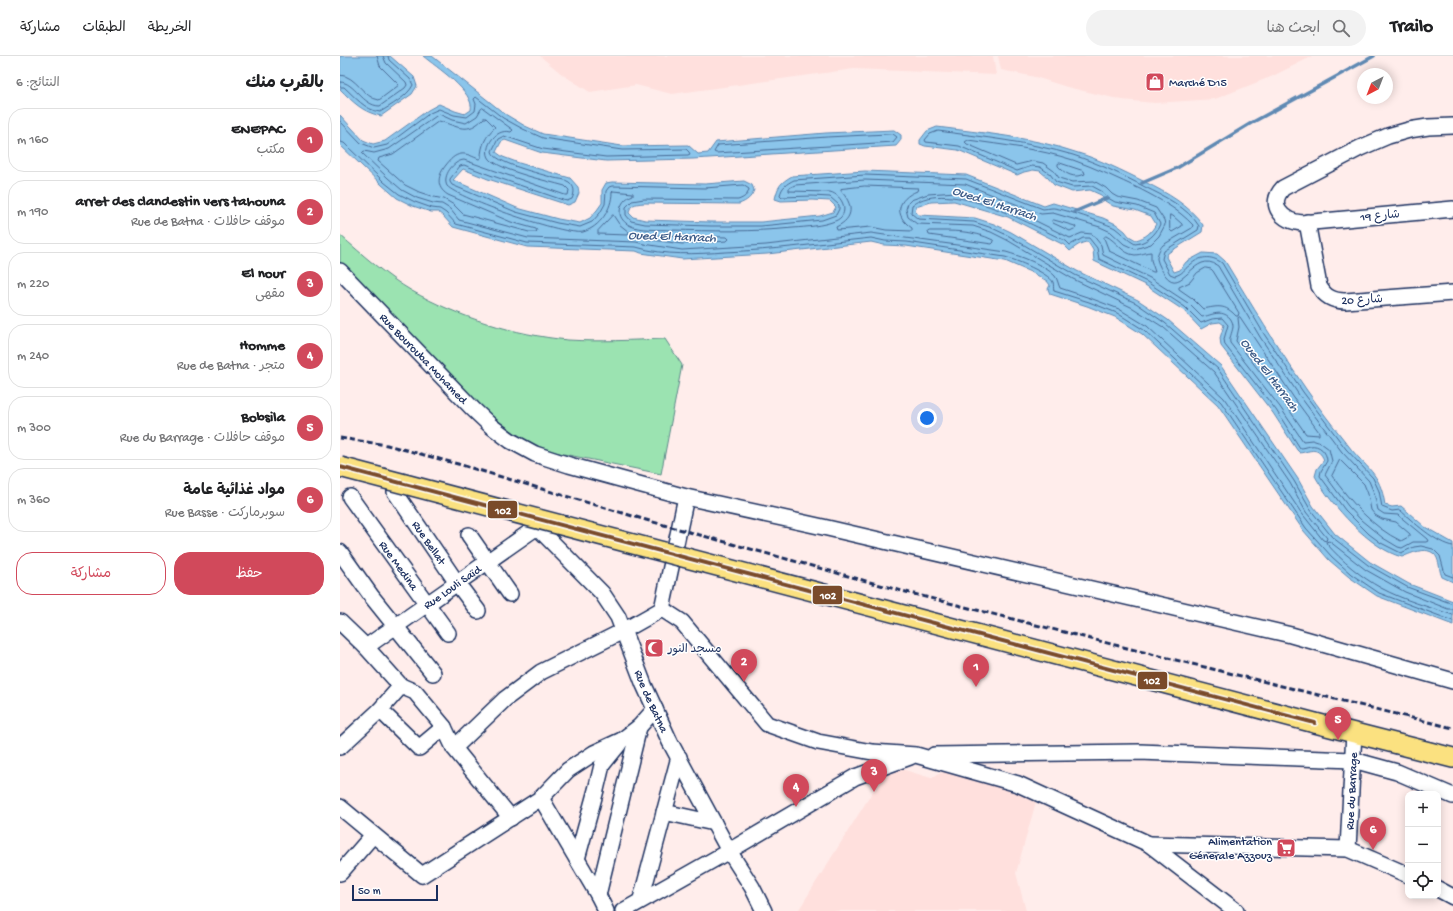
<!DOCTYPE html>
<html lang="ar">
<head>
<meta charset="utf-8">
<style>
	body { margin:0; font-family:"Gochi Hand","Playpen Sans Arabic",sans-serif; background:#f2f2f2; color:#202124; direction:rtl }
	.controls { position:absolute; right:12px; bottom:12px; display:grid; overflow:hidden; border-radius:8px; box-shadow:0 2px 10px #0003 }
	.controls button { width:36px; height:36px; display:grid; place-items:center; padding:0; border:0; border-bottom:1px solid #e0e0e0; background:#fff; color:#202124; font:20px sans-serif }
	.compass { position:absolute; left:1017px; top:12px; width:36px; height:36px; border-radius:50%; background:#fff; box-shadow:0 2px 10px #0003; rotate:222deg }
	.scale { position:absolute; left:12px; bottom:10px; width:86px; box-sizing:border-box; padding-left:4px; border:2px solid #1b2f5e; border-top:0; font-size:11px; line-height:14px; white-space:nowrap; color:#1b2f5e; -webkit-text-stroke:3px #fff; paint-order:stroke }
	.you { position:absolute; left:587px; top:362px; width:14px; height:14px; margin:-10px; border:3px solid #fff; border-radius:50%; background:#1a73e8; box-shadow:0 0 0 6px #1a73e833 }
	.badge { display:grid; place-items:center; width:26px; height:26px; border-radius:50%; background:#d1495b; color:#fff; font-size:13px; font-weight:700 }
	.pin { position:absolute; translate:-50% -33px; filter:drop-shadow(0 1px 2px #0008) }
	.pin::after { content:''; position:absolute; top:21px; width:14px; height:12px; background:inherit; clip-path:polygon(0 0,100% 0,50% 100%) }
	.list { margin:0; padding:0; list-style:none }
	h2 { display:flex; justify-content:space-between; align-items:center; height:52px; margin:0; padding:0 16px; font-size:17px }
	h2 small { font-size:13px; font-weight:400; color:#757577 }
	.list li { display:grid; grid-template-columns:26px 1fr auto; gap:12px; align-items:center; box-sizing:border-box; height:64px; margin:0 8px 8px; padding:0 8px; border:1px solid #e0e0e0; border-radius:16px }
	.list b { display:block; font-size:15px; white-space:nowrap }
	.list p { margin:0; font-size:13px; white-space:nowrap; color:#757577 }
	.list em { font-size:13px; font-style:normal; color:#757577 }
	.actions { display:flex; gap:8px; padding:12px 16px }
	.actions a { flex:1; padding:9px 0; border:1px solid #d1495b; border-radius:16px; text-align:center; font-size:14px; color:#d1495b }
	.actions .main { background:#d1495b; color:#fff }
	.icon { flex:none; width:22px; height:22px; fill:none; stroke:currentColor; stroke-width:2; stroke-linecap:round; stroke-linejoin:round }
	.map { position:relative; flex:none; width:1113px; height:855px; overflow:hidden; direction:ltr }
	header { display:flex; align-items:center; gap:24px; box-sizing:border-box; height:56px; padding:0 20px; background:#fff; border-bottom:1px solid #e0e0e0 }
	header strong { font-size:19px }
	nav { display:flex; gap:22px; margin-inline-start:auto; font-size:14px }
	.search { width:280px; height:36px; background:#f2f2f2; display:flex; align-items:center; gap:10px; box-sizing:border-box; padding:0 14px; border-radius:22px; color:#757577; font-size:15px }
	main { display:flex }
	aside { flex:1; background:#fff }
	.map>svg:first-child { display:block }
	.built { fill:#ffe0dd }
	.green { fill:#9be3b1; stroke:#5b8988 }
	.water { fill:#8bc5eb; stroke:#5e89b3 }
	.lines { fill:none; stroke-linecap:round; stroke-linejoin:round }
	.shore { stroke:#486b96; stroke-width:1 }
	.stream { stroke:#5e89b3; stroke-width:3.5 }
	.minor-casing { stroke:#1b2f5e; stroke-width:18 }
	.major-casing { stroke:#1b2f5e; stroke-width:22 }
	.minor { stroke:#fff; stroke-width:15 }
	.major { stroke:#fbe180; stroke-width:19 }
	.rail { stroke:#1b2f5e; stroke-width:3; stroke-dasharray:6 3; stroke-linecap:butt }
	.major-bridge-casing { stroke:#1b2f5e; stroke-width:22; stroke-linecap:butt }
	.major-bridge { stroke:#fbe180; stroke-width:19 }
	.bus-1-casing { stroke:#fff; stroke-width:7 }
	.bus-1 { stroke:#7a4b2a; stroke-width:4 }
	.labels { text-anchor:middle; stroke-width:3; stroke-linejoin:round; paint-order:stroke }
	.poi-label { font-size:12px; fill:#1b2f5e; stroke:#fff; text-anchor:start }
	.street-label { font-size:12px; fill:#1b2f5e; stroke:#fff }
	.water-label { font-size:13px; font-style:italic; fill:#3d5c88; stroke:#fff }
	.line-badge { stroke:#fff; stroke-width:1.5 }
	.badge-label { font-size:11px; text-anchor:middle; font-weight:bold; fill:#fff }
</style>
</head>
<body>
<header>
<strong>Trailo</strong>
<div class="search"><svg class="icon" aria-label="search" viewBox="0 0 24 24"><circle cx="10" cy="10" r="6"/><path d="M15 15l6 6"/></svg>ابحث هنا</div>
<nav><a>الخريطة</a><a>الطبقات</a><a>مشاركة</a></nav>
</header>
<main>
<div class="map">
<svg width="1113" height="855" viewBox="0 0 1113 855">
	<rect width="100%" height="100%" fill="#ffedeb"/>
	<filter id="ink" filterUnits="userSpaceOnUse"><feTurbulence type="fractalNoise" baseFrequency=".025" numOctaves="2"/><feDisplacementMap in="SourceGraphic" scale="8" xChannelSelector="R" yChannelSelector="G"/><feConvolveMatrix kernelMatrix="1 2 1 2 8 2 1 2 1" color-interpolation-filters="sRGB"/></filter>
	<g filter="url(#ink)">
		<g class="built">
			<polygon points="200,0 653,0 656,19 514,13 332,38 296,29 250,36 223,19"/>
			<polygon points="658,0 973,0 933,20 875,43 815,47 782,44 727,31 695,21 661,14"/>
			<polygon points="614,710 697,742 676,817 686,855 458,855 545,716 558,712 591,722"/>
		</g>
		<path class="green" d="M0 179C23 199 46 220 72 235 118 261 175 279 228 284 260 286 293 284 325 283L342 309 321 418 214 396 194 389 175 377 155 363 124 333 0 210Z"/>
		<g class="water">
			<path d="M0 0H50L74 21 77 30 72 38 41 60C22 56 13 46 0 33Z"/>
			<path d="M83 0H92L165 58 185 70 203 78 282 90 348 89 358 98 368 97 376 86 486 77 554 74 561 79V84L556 90 353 103 266 105 202 97 165 84 161 86 156 96 163 101 179 107 230 122 238 131 239 137 235 146 228 149 148 123 123 113 113 124 177 152 218 163 240 167 250 162 257 154 262 147V134L266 127 272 126 365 128 404 125 412 129 414 134C411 142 407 145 399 148L304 147C295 148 290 148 289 157L293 161 305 164 371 166H421L480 160 493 156 496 151 490 145 472 144 441 145 435 143C438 130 440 127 452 120L525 115 626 119 704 150 713 147 763 162 776 168 785 175 789 180 796 184C806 181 811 177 816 168L811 160 795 154 773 150 765 145 761 139 750 134 732 136 714 129 708 122 700 115 693 114 684 116 677 119 618 94 585 90 580 88V84L587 75 597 71C643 77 691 81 735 96 759 103 783 115 805 126 827 137 849 149 863 169L862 176 828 197 826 201 834 216 840 214 846 206 863 197 877 198 885 205C911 248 937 291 966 333 979 352 993 370 1008 389 1026 413 1040 415 1045 449L1052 451 1061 450 1085 471 1113 487V526L1102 521C1099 515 1100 508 1097 502 1090 488 1072 497 1062 501 1030 493 991 449 975 420L977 413 984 404C978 390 971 395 960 397L957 394 933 357 881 290 880 282 884 269 880 266 872 267 861 273 843 254 805 229 754 205 753 194 748 186C741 186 735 191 730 195L724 189 668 161 614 145 591 146 576 151 575 155 579 159 635 162 654 168 671 176 737 215 798 244 828 264 881 310 958 423 973 450 995 478 1030 506 1069 528 1113 545V569L1037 540 1009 521 989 504 963 474 878 349 802 278 775 261 747 250 710 238 708 233 710 229 707 225 695 218 665 205 566 190 544 189 531 186 427 198 342 203 301 197 296 195 187 191 113 171 103 160 98 156H91L73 150 57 142 42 129 0 89V59L23 84 33 88 45 85 88 54 99 48 115 55 125 58 131 54C135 36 96 11 83 0Z"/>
		</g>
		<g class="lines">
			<g class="shore">
				<path d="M0 19C17 20 23 42 39 44L59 29 40 10 37 0"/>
				<path d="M0 26C15 26 22 50 40 50L65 32 67 29 66 26 46 7 43 0"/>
				<path d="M0 31H4C15 41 25 54 40 56 50 50 68 40 73 29L70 23 49 4 48 0"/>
				<path d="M143 52 173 74 171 76C154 71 140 96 152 105 169 117 204 124 225 130L229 134 228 139H225L124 104C113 105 102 120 107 130 119 143 226 180 243 176 260 171 272 153 272 136L273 135 293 137V139C285 142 280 148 280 157 280 162 285 167 289 169 299 175 319 173 331 174 372 175 412 176 453 172 467 171 482 170 495 165 511 159 503 139 490 136L449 135V132L455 129 525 124 625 128 701 158 713 157 760 171 771 176 784 188 795 193 811 188 819 180 825 169 824 164 816 152 798 145 777 141 772 138 766 132 754 125 732 126 719 122 714 115 703 107 693 105 676 109 627 88 625 86 628 84C663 89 699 93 733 104 756 112 778 123 800 133 819 143 838 153 853 169L852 172 823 189C820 192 817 198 817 203 818 208 822 215 825 219 842 242 854 192 878 210L920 281 959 339 1002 396 1029 425 1034 437 1038 454 1044 458 1058 459 1087 483 1088 485 1086 486H1073L1062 492 1058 491 1043 482 1021 464 1008 450 985 419 992 405 989 393 981 387 972 384 963 385 940 351 890 287C889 282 892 277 893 271 893 267 892 265 890 262 881 253 872 259 862 261L848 247 810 222 763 199 761 189 752 178 742 177 730 182 672 153 616 136 588 138 571 144 568 147 566 153 568 161 577 168 633 170 651 176 667 184 733 223 793 252 823 271 874 316 950 427 966 456 987 482 986 485 983 484 960 455 884 342 807 270 779 253 750 242 720 232C718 228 718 224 715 220 705 209 680 200 666 196 621 189 576 184 531 177L426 189 342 194 304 188 296 186 188 182 119 164 110 153 102 148 93 147 77 142 62 134 48 122 22 97 24 95 34 97 49 93 99 58 112 64 126 67 137 60 141 53Z"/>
				<path d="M144 62H146L155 71C146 80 141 89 141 102L139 103C133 101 127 97 121 98 114 99 110 104 106 109 98 119 95 131 108 139L171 166 196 173 197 175 196 176H189L123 158 114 149 104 143 94 141 79 136 65 129 38 105 39 102 53 98 99 65C118 70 127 80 144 62Z"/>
				<path d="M0 65 21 87 34 92 47 89 90 57 99 53 114 59 127 61 135 55 136 48 134 43 136 41 163 62 183 73 203 82 282 94 346 93 349 96 350 98 348 99 266 101 203 93 164 80 158 83 152 95C153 107 202 118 214 122 218 123 225 123 229 126 235 131 235 136 232 143L227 145 223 144 150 119 124 109 120 110 110 123V126L112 129 176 156 217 167 240 171 252 166 260 157 265 148 266 135 269 131 272 130 365 132 403 129 409 133C408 139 404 142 398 144L304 143 292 145 286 151V159L291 165 305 168 371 170H421L482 164 496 159 499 153V149L490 141 472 140 442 141 440 139C442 131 446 128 454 124L525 119 626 123 703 153C706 153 709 152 712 152 719 151 768 168 775 172 782 177 787 184 795 188 806 187 816 179 820 168L814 157 797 150 775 146 768 142 763 136 752 130 732 131 716 126 710 118 700 111 692 110 677 115 619 90 586 86 585 84 590 78 598 75C643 81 689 86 733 99 758 107 782 119 805 131 824 140 848 152 859 170L858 174 824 195 822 203 830 218 835 220C844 217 843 214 850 209 860 200 871 199 882 207L924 278 963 336 1006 393 1033 422 1039 435 1042 451 1052 455 1060 454C1072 465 1097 488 1113 490"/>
				<polygon points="553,78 557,81 553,86 376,97 374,96 378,89 487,81"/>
				<path d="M0 86 4 87 44 126 59 138 75 146 92 152 100 153 106 157 116 168 187 187 296 191C326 200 355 198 386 196 435 194 483 187 531 182L545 185 567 186 665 201C676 204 708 217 713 226 714 229 713 232 714 235L749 246 777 257 804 274 881 346 966 472 992 501 1011 518 1039 537 1113 565"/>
				<path d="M720 107 744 115 745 118C734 123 725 118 718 110V108Z"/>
				<path d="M525 130 578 132 577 135C557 143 553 159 572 172V175L546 174 531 171 497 174 496 171C515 162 513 148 501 135V133Z"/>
				<polygon points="273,159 279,168 289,176 288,179 258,178 258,175"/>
				<polygon points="830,159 833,160 842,168 842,170 832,176 830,174"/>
				<polygon points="714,164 735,170 736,172 730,175 713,167 712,165"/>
				<path d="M590 175C612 175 633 174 653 184L654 186 652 188 589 179 588 176Z"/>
				<polygon points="305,179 387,181 389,183 387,185 342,188 306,183"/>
				<path d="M766 180C777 185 782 198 795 199 801 199 806 196 811 196V204L815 216H813L769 195 764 182Z"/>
				<path d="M866 212 871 213 873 215 899 257 898 260H896C885 248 878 250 863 253L852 242 839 233V231L850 226 857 217Z"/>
				<polygon points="900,261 954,342 979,376 979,379 966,378 945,348 896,285 899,271 898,262"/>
				<path d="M1000 404 1024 428 1028 438 1031 454 1035 459 1042 463 1056 466 1070 478V480L1061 485C1032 471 1011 446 992 420Z"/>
				<path d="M1113 521 1105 518 1100 500 1093 493 1081 490 1074 491 1061 497 1041 487 1029 478 1005 454 980 420 981 415 987 405C987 396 979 388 970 390 966 391 964 392 960 392L936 354 885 289 884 283 888 269 882 262 872 263 861 267 845 251 807 226 759 203 757 192 749 182H743L730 189 726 185C691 169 609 121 572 149L571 157 578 163 634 166 652 172 669 180 735 219 796 247 825 267 878 313 954 425 970 453 992 481 1028 509 1067 531 1113 548"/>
				<path d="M1113 553H1108L1065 536 1026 514 989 485 986 486 987 488C1002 505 1021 521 1041 532 1063 544 1089 551 1113 559"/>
			</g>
			<g class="stream">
				<polyline points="802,127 837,112 913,66 1034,0"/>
				<polyline points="734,156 767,142"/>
			</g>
			<g class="minor-casing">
				<g id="minor">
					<path d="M1113 70 1088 71 1069 74 1048 80 1020 92 943 132C927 149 942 165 962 167L1113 153"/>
					<path d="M967 166 979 230C985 241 993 245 1005 245L1113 237"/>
					<path id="s1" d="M0 215 133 353 151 370 171 385 195 398 229 409 346 441 483 471 951 579 1113 625"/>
					<path id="s2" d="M55 436 117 527 138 555"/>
					<path id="s3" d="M10 441 108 577"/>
					<polyline points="129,479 170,538"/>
					<polyline points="0,496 32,541 93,617"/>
					<polyline points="322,553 346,441"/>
					<polyline points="0,566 26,591 61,630 40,654 0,691"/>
					<path id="s4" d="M26 591 197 471 262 537 278 561 304 629 330 686 389 795 412 831 424 855"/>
					<polyline points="61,630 75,636 104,671 114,692 171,762"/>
					<polyline points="40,654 79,692 104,671"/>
					<polyline points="114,692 165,643 201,616 283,575 322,553 342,566 427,668 478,686 532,696 576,699 678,728 809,788 896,855"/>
					<polyline points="594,699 799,696 1013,704 1057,716 1113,740"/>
					<polyline points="201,742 258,839 266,855"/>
					<polyline points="0,751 82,819 201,742 228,714 254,697 282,684 299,671 315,653"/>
					<polyline points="324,756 374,767"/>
					<polyline points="809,788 1008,793 1068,819"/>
					<path id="s5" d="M1008 793 1014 676"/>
					<polyline points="237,803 256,734 262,709 279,688"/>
					<polyline points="0,817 33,779"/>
					<polyline points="1098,833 1113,841"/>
					<polyline points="258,839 299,671"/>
					<polyline points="301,843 339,701"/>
					<polyline points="283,855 389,795 515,721 570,701"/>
				</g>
			</g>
			<g class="major-casing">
				<polyline id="major" points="975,667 1113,702"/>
			</g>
			<use href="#minor" class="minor"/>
			<use href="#major" class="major"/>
			<polyline class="rail" points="0,382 47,389 118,408 306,464 562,535 783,591 1113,672"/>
			<g class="major-bridge-casing">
				<polyline id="major-bridge" points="0,411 975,667"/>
			</g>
			<use href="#major-bridge" class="major-bridge"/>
			<g class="bus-1-casing">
				<polyline id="bus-1" points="0,411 975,667"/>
			</g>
			<use href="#bus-1" class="bus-1"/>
		</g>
	</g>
	<defs>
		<g id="shop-square" transform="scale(1)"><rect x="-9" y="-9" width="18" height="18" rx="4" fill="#d1495b" stroke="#fff"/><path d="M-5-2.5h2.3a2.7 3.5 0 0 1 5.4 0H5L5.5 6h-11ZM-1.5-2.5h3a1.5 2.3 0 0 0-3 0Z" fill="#fff"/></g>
		<g id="mosque-square" transform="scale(1)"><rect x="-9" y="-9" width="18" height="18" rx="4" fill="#d1495b" stroke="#fff"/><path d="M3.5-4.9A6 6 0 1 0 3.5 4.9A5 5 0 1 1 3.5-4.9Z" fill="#fff"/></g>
		<g id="supermarket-square" transform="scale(1)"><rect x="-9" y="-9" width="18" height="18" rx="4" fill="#d1495b" stroke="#fff"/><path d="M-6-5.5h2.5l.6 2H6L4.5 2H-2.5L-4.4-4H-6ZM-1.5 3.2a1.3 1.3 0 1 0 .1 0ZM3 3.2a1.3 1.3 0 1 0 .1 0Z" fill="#fff"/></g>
	</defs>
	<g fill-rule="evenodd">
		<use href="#shop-square" x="815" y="26"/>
		<use href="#mosque-square" x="314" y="592"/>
		<use href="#supermarket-square" x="946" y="792"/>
	</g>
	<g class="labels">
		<g class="poi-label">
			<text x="829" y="30">Marché D15</text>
			<text x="328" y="596">مسجد النور</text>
			<text x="932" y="789" text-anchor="end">Alimentation<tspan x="932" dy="14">Génerale Azzouz</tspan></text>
		</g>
		<g class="street-label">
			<text transform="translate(1040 159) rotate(-5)" y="4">شارع 19</text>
			<text transform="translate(1022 243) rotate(-3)" y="4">شارع 20</text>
			<text dy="4" stroke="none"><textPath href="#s1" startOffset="121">Rue Bourouba Mohamed</textPath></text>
			<text dy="4" stroke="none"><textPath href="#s2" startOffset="61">Rue Bellat</textPath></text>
			<text dy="4" stroke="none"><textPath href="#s3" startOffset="84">Rue Medina</textPath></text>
			<text dy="4" stroke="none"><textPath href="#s4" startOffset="105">Rue Louli Saïd</textPath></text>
			<text dy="4" stroke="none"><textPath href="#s4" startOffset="421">Rue de Batna</textPath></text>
			<text dy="4" stroke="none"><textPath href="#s5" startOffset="58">Rue du Barrage</textPath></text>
		</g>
		<g class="water-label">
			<text transform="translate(655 146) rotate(18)" y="5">Oued El Harrach</text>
			<text transform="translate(332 179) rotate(2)" y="5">Oued El Harrach</text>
			<text transform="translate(931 318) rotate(53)" y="5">Oued El Harrach</text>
		</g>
	</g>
	<g class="line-badge">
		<rect x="147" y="444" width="31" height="19" rx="4" fill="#7a4b2a"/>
		<rect x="472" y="529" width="31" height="20" rx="4" fill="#7a4b2a"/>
		<rect x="797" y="615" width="31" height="19" rx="4" fill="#7a4b2a"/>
	</g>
	<g class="badge-label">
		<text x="163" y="458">102</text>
		<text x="488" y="543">102</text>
		<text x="812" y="628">102</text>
	</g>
</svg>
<div class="controls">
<button>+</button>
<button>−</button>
<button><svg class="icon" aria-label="locate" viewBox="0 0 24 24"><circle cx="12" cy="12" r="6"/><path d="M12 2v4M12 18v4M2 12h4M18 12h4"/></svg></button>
</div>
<svg class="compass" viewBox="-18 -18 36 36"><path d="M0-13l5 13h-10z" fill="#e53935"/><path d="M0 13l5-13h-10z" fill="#757577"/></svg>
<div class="scale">50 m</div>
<div class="you"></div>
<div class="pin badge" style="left:636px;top:631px">1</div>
<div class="pin badge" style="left:404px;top:626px">2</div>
<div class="pin badge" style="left:534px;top:736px">3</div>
<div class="pin badge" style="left:456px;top:751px">4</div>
<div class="pin badge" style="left:998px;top:684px">5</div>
<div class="pin badge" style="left:1033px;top:794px">6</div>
</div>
<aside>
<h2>بالقرب منك<small>النتائج: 6</small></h2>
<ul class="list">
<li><span class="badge">1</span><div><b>ENEPAC</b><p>مكتب</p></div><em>160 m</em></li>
<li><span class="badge">2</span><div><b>arret des clandestin vers tahouna</b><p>موقف حافلات · Rue de Batna</p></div><em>190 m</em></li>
<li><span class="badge">3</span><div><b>El nour</b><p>مقهى</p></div><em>220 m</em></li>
<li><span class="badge">4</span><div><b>Homme</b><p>متجر · Rue de Batna</p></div><em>240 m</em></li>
<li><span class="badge">5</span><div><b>Bobsila</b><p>موقف حافلات · Rue du Barrage</p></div><em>300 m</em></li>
<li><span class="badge">6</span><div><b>مواد غذائية عامة</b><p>سوبرماركت · Rue Basse</p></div><em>360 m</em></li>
</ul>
<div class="actions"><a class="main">حفظ</a><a>مشاركة</a></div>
</aside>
</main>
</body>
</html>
